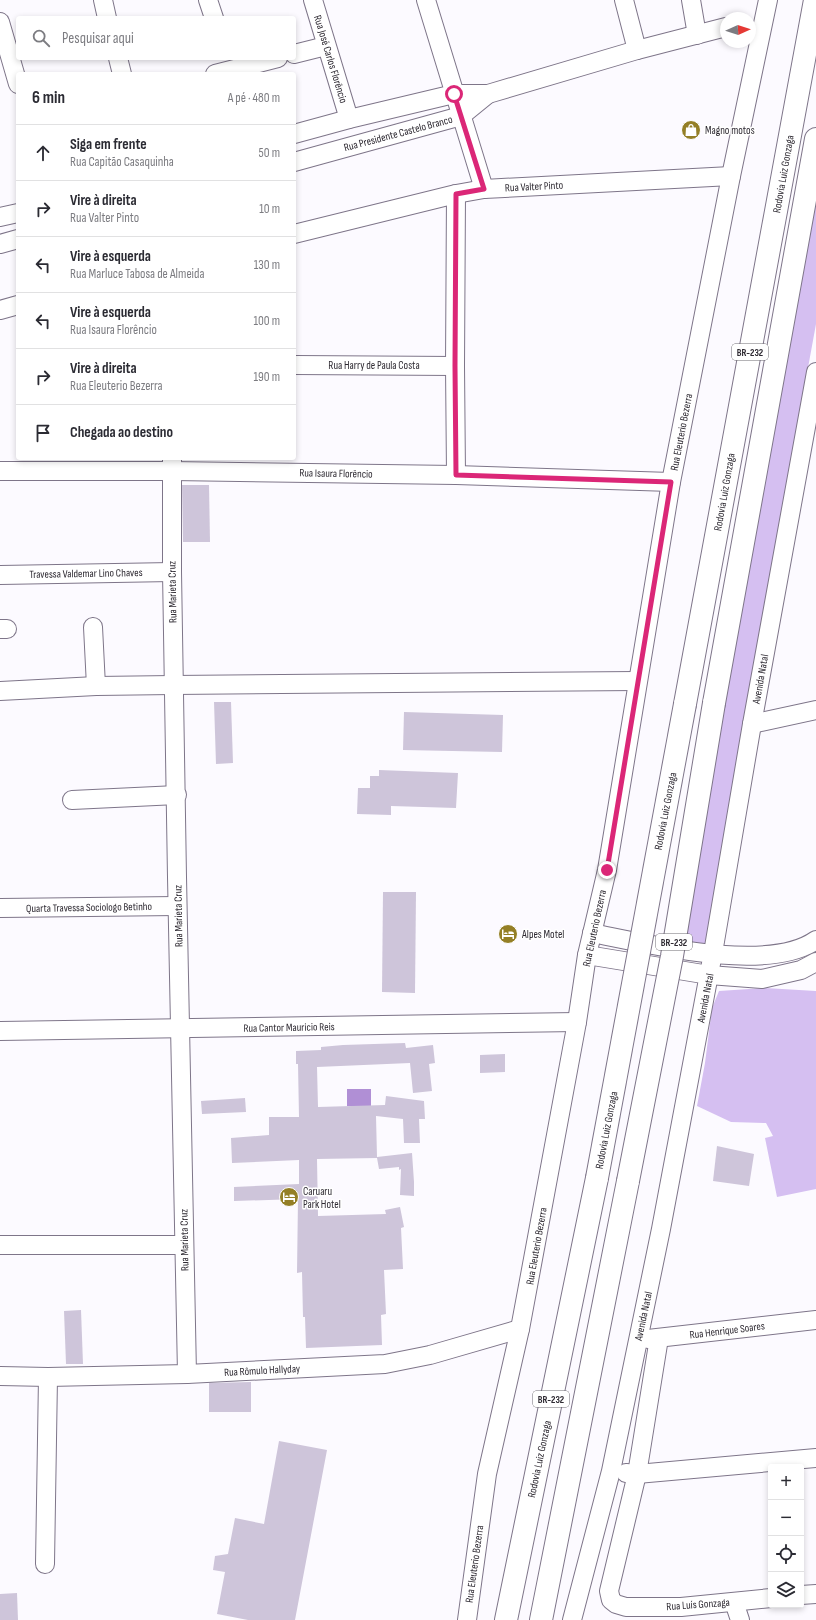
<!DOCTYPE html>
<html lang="pt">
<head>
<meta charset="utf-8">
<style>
	body { margin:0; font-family:"Sofia Sans Condensed",sans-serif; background:#f2f2f3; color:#2b2b33 }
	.controls { position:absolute; right:12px; bottom:12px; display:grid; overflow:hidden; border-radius:4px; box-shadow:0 2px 6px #0003 }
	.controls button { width:36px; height:36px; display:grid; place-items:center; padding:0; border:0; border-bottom:1px solid #e1e1e2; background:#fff; color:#2b2b33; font:20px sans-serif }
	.compass { position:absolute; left:720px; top:12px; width:36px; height:36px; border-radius:50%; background:#fff; box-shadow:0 2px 6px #0003; rotate:87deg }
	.stop { position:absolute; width:12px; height:12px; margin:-9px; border:3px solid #db2777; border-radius:50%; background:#fff }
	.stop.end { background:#db2777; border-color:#fff; box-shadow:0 1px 4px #0008 }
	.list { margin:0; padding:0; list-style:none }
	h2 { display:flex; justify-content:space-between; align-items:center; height:52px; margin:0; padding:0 16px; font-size:17px }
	h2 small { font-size:13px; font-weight:400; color:#7c7c81 }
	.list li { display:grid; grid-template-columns:26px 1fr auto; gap:12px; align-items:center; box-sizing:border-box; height:56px; padding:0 16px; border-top:1px solid #e1e1e2 }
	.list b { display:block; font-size:15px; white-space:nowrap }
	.list p { margin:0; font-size:13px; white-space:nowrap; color:#7c7c81 }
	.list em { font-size:13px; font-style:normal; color:#7c7c81 }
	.icon { flex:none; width:22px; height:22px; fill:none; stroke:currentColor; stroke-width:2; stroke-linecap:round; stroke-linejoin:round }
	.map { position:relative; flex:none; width:816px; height:1620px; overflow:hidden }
	.search { position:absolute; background:#fff; box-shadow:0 2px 6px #0003; left:16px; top:16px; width:280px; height:44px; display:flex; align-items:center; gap:10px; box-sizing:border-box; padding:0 14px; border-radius:4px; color:#7c7c81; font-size:15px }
	.panel { position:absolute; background:#fff; box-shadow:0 2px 6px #0003; left:16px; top:72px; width:280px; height:388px; border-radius:4px }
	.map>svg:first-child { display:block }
	.green { fill:#d5bff1 }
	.water { fill:#b08fd5 }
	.building { fill:#cec5da }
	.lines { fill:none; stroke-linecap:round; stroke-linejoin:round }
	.minor-casing { stroke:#7e7589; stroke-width:20 }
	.highway-casing { stroke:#7e7589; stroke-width:24 }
	.minor { stroke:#fff; stroke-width:18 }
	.highway { stroke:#fff; stroke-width:22 }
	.highway-bridge-casing { stroke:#7e7589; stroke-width:24; stroke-linecap:butt }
	.highway-bridge { stroke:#fff; stroke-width:22 }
	.route { stroke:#db2777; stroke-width:5 }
	.labels { text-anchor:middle; stroke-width:3; stroke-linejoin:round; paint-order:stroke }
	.shield { fill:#fff; stroke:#6d6a70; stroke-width:1 }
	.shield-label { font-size:10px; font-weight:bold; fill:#2e2a32 }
	.street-label { font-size:11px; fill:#2e2a32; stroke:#fff }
	.poi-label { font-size:11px; fill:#2e2a32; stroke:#fff; text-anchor:start }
</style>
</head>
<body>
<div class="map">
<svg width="816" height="1620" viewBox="0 0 816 1620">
	<rect width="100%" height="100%" fill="#fcfaff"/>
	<g class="green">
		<polygon points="816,183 816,324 750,685 707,944 671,942"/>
		<polygon points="765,988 816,991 816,1189 777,1197 765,1138 773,1136 766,1123 731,1122 697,1106 705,1063 712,1008 719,991"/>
	</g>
	<rect class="water" x="347" y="1089" width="24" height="17"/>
	<g class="building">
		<polygon points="182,485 209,485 210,542 183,542"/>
		<polygon points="214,702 231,702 233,763 216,764"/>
		<polygon points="404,712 503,715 502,752 403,750"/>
		<polygon points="379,770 458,773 456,808 391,806 391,815 357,814 358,788 370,788 370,776 379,776"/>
		<polygon points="383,892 416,892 415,993 382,992"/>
		<polygon points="405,1043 406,1048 433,1045 435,1063 429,1064 432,1091 413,1093 410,1063 317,1067 318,1107 385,1105 386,1096 424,1101 425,1119 419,1119 420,1143 404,1143 403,1119 376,1116 377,1157 412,1153 414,1182 414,1196 400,1195 401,1169 399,1170 399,1167 379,1169 377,1158 317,1159 318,1216 386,1214 385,1210 400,1207 404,1227 401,1228 403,1269 384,1270 386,1314 381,1315 382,1345 306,1348 305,1317 303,1317 302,1272 297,1273 298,1199 234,1201 234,1187 299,1184 299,1160 232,1163 231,1138 269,1135 269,1117 299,1117 298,1064 296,1064 296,1051 321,1050 321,1047 343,1045"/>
		<polygon points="505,1054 505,1072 480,1073 480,1055"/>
		<polygon points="245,1098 246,1112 202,1114 201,1101"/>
		<polygon points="717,1146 754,1154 749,1186 713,1181"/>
		<polygon points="81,1310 83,1364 66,1364 64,1311"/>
		<polygon points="251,1382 251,1412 209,1412 209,1383"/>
		<polygon points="279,1441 327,1450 295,1620 248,1620 217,1614 225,1572 213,1570 215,1556 228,1554 235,1518 264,1524"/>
		<polygon points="17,1593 18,1620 0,1620 0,1594"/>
	</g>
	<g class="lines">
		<g class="minor-casing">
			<g id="minor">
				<polyline points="103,0 107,18"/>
				<polyline points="208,0 214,18"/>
				<polyline points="313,0 349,119"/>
				<polyline points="426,0 484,189"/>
				<polyline points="624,0 637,50"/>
				<polyline points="691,0 697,35"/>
				<polyline points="0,22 18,84"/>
				<polyline points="294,54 326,46"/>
				<polyline points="118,58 122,74"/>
				<polyline points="215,74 278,58"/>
				<polyline points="294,134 349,119 454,94 488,94 637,50 726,27"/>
				<polyline points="294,162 461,116 488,94"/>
				<polyline points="0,217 18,213"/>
				<polyline points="294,234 456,194 484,189 731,176"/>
				<polyline points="0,244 18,239"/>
				<polyline points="0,310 18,305"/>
				<polyline points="294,365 455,366"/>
				<polyline points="172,458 172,572 177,877 187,1374"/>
				<polyline points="0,471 172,471 456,475 671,482"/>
				<polyline points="456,475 455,366 456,194"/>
				<polyline points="0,575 172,572"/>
				<polyline points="93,627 96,686"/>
				<polyline points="0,629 7,629"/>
				<polyline points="0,691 96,686 173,685 637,681"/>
				<polyline points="752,724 816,710"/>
				<polyline points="72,800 177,795"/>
				<polyline points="0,908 177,906"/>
				<path d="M592 933C648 944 768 974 816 940"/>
				<polyline points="587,955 709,975 762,979 801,970 816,962"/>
				<polyline points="0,1031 577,1022"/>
				<polyline points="0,1245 184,1245"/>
				<polyline points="659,1338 637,1474 609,1591 611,1600 616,1604 626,1607 681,1607 771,1598"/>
				<polyline points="648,1339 816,1320"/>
				<polyline points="0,1376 48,1377 187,1374 385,1364 430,1355 520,1329"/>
				<polyline points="626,1473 637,1474 816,1458"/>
				<polyline points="45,1564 48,1377"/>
				<polyline points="801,1595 816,1594"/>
				<polyline points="734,1602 740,1620"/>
				<polyline points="467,1620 487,1474 520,1329 577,1022 587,955 607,870 671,482 731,176 768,0"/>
				<polyline points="572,1620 611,1471 661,1229 713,953 752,724 816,372"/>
			</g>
		</g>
		<g class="highway-casing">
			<g id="highway">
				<polyline points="714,703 816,139"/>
				<polyline points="685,704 815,0"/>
				<polyline points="506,1620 597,1178"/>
				<polyline points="541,1620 628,1181"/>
			</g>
		</g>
		<use href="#minor" class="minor"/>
		<use href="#highway" class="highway"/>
		<g class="highway-bridge-casing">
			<g id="highway-bridge">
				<polyline points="597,1178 685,704"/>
				<polyline points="628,1181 672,956 714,703"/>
			</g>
		</g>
		<use href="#highway-bridge" class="highway-bridge"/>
	</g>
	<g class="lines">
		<polyline class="route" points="454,94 484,189 456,194 455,366 456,475 671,482 607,870"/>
	</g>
	<defs>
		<g id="shop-disc" transform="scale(1)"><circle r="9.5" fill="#947f26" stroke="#fff"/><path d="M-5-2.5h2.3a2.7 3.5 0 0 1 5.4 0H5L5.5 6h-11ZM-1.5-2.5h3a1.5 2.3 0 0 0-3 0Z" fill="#fff"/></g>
		<g id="hotel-disc" transform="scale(1)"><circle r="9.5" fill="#947f26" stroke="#fff"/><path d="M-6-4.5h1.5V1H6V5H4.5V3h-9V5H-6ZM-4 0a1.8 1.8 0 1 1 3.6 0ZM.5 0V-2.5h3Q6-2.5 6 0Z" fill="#fff"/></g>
	</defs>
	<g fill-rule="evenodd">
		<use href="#shop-disc" x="691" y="130"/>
		<use href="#hotel-disc" x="508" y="934"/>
		<use href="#hotel-disc" x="289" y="1197"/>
	</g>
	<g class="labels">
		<g class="shield">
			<rect x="732" y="344" width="36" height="16" rx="3"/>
			<rect x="656" y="934" width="36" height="16" rx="3"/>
			<rect x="533" y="1391" width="36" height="16" rx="3"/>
		</g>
		<g class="shield-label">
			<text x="750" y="356">BR-232</text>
			<text x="674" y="946">BR-232</text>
			<text x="551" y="1403">BR-232</text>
		</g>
		<g class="street-label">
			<text transform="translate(331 59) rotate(73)" y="4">Rua José Carlos Florêncio</text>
			<text transform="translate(398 133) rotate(-15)" y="4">Rua Presidente Castelo Branco</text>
			<text transform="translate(783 174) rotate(-80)" y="4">Rodovia Luiz Gonzaga</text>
			<text transform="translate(534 186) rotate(-3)" y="4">Rua Valter Pinto</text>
			<text x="374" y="369">Rua Harry de Paula Costa</text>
			<text transform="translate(681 432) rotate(-79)" y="4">Rua Eleuterio Bezerra</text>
			<text transform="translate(336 473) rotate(1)" y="4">Rua Isaura Florêncio</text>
			<text transform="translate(724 492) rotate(-80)" y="4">Rodovia Luiz Gonzaga</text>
			<text transform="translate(86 573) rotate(-1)" y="4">Travessa Valdemar Lino Chaves</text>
			<text transform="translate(172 592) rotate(-91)" y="4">Rua Marieta Cruz</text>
			<text transform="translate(760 679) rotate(-80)" y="4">Avenida Natal</text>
			<text transform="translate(665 811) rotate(-79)" y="4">Rodovia Luiz Gonzaga</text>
			<text transform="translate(89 907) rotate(-1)" y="4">Quarta Travessa Sociologo Betinho</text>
			<text transform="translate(178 916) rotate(-91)" y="4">Rua Marieta Cruz</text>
			<text transform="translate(594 928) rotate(-78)" y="4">Rua Eleuterio Bezerra</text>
			<text transform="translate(705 998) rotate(-79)" y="4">Avenida Natal</text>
			<text transform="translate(289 1027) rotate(-1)" y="4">Rua Cantor Mauricio Reis</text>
			<text transform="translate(606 1130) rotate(-79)" y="4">Rodovia Luiz Gonzaga</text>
			<text transform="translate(184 1240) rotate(-91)" y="4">Rua Marieta Cruz</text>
			<text transform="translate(536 1246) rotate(-80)" y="4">Rua Eleuterio Bezerra</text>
			<text transform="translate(643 1316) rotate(-78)" y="4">Avenida Natal</text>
			<text transform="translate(727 1330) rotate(-7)" y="4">Rua Henrique Soares</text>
			<text transform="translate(262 1370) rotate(-3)" y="4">Rua Rômulo Hallyday</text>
			<text transform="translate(539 1459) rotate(-78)" y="4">Rodovia Luiz Gonzaga</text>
			<text transform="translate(474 1564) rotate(-82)" y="4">Rua Eleuterio Bezerra</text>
			<text transform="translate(698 1604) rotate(-4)" y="4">Rua Luís Gonzaga</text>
		</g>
		<g class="poi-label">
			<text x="705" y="134">Magno motos</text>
			<text x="522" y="938">Alpes Motel</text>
			<text x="303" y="1195">Caruaru<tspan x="303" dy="13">Park Hotel</tspan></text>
		</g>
	</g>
</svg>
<div class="controls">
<button>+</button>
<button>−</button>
<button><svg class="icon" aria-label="locate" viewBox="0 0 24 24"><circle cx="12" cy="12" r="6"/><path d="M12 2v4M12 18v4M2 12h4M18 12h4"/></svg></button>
<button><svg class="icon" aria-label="layers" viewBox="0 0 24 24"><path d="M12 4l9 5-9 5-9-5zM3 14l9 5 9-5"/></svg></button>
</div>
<svg class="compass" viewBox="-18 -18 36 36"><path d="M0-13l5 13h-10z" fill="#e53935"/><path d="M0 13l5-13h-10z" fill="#7c7c81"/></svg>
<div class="stop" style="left:454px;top:94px"></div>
<div class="stop end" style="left:607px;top:870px"></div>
<div class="search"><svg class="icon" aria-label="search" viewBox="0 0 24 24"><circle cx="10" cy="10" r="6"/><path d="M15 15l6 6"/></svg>Pesquisar aqui</div>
<section class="panel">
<h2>6 min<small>A pé · 480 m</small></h2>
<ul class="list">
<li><svg class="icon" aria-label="ahead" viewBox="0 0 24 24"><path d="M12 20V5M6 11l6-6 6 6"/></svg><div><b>Siga em frente</b><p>Rua Capitão Casaquinha</p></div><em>50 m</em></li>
<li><svg class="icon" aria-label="right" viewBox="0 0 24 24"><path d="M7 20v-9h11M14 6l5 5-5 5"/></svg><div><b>Vire à direita</b><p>Rua Valter Pinto</p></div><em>10 m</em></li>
<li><svg class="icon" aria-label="left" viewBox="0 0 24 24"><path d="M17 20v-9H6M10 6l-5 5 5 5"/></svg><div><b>Vire à esquerda</b><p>Rua Marluce Tabosa de Almeida</p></div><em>130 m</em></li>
<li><svg class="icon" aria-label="left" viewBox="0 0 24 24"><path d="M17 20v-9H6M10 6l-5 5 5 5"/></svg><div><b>Vire à esquerda</b><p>Rua Isaura Florêncio</p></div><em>100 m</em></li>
<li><svg class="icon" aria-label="right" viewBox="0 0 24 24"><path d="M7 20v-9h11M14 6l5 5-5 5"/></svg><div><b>Vire à direita</b><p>Rua Eleuterio Bezerra</p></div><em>190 m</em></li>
<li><svg class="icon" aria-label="arrive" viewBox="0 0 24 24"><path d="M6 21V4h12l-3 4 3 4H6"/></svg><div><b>Chegada ao destino</b></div></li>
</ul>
</section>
</div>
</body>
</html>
